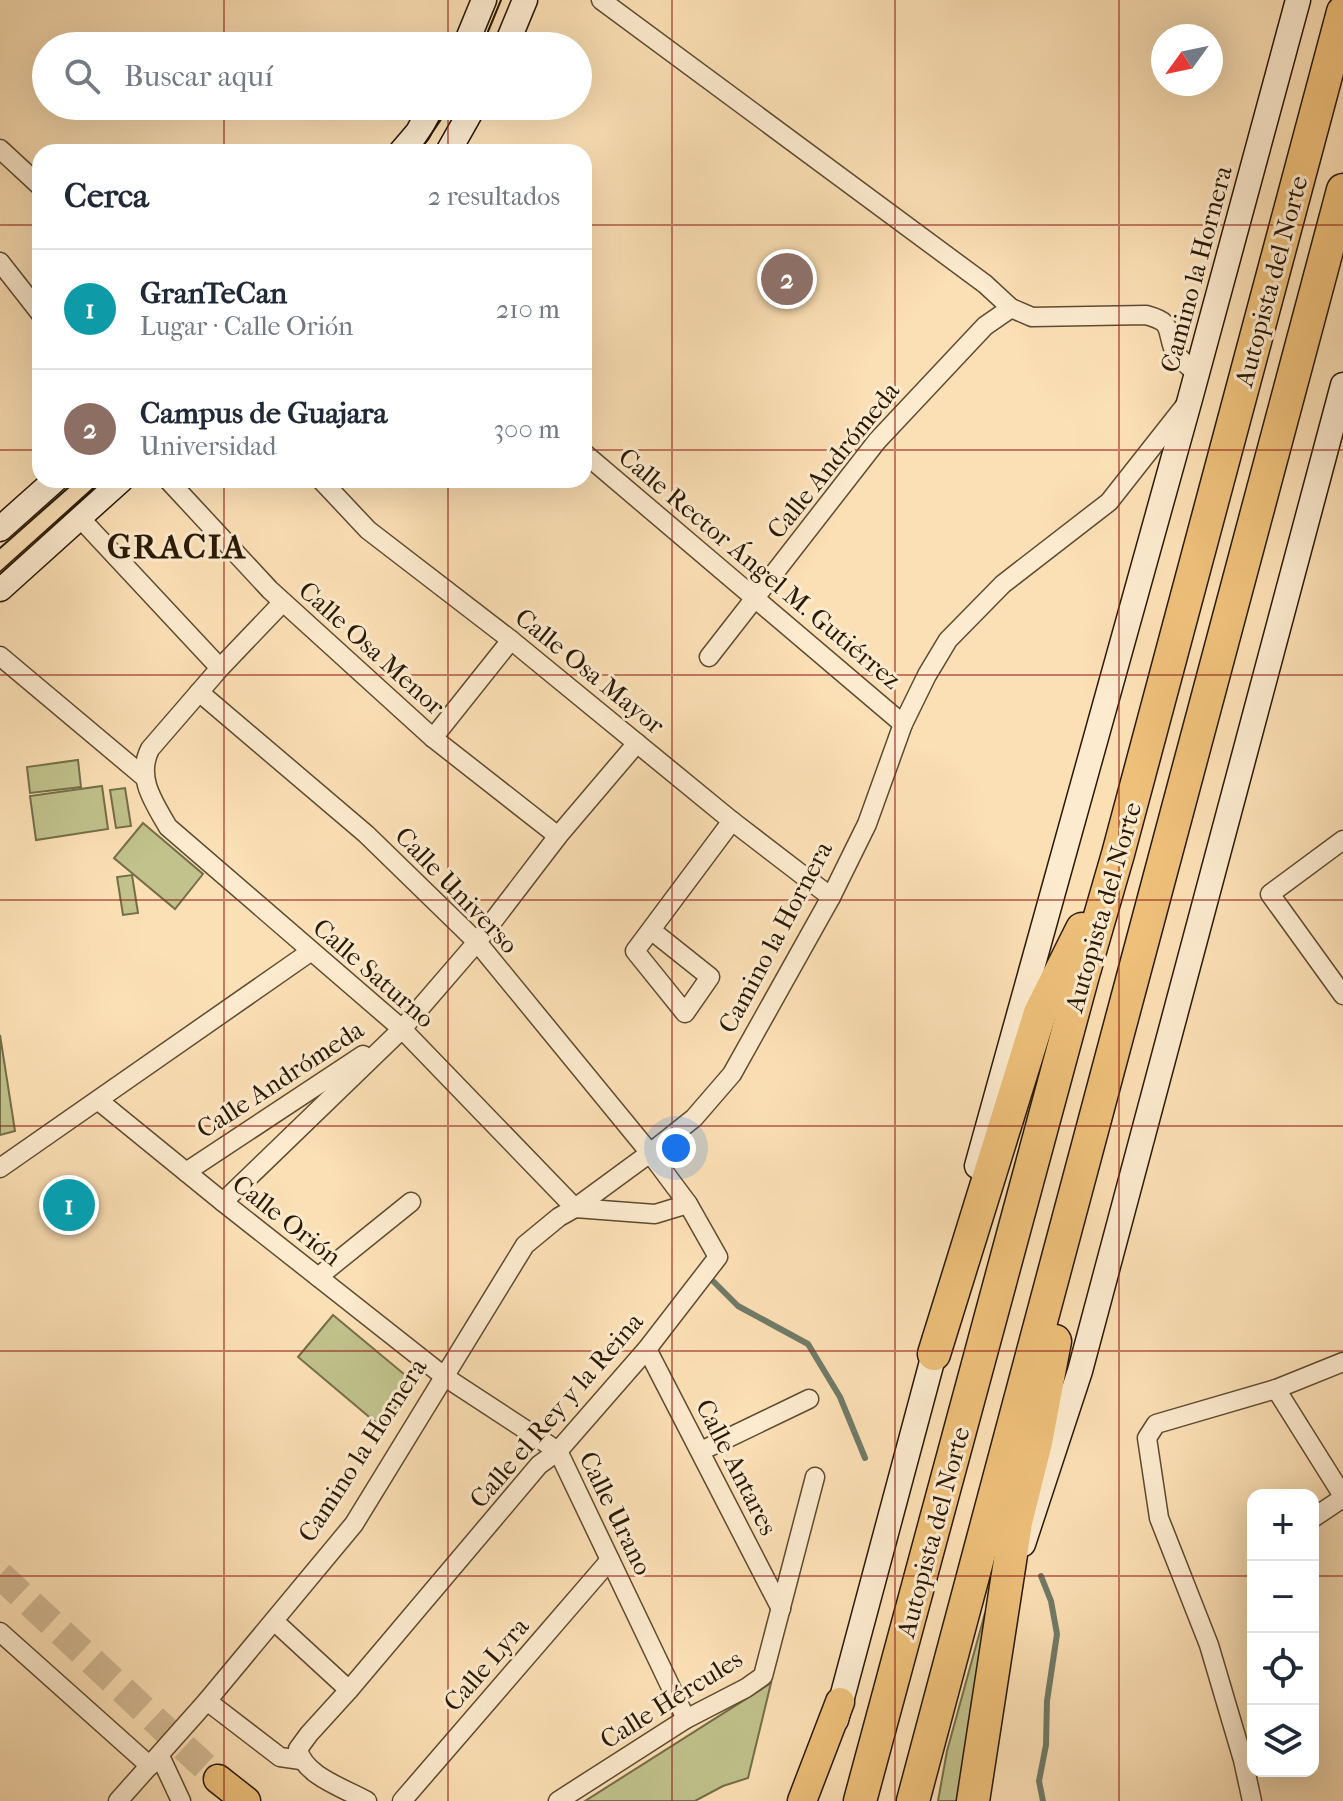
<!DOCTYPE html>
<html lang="es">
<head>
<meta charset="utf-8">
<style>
	body { margin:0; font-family:"IM FELL French Canon",serif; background:#f2f2f3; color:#1f2937 }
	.controls { position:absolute; right:24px; bottom:24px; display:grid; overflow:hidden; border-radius:16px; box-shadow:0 8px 32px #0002 }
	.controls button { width:72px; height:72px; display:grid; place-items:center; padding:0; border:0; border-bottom:2px solid #e0e1e3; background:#fff; color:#1f2937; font:40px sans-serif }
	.compass { position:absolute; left:1151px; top:24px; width:72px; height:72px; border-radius:50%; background:#fff; box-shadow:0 8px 32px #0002; rotate:237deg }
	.you { position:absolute; left:676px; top:1148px; width:28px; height:28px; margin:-20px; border:6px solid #fff; border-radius:50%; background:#1a73e8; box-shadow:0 0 0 12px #1a73e833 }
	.badge { display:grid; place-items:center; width:52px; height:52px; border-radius:50%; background:#8f2418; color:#fff; font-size:26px; font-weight:700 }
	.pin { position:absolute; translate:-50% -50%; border:4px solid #fff; box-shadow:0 2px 8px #0006 }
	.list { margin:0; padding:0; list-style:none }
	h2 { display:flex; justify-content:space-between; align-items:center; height:104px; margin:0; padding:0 32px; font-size:34px }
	h2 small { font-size:26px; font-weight:400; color:#747a83 }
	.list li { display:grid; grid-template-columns:52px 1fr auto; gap:24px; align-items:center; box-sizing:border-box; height:120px; padding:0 32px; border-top:2px solid #e0e1e3 }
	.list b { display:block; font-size:30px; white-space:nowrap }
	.list p { margin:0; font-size:26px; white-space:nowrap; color:#747a83 }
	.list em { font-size:26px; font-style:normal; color:#747a83 }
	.icon { flex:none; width:44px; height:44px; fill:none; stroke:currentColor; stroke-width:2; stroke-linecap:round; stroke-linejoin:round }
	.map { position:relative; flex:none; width:1343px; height:1801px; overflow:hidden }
	.search { position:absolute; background:#fff; box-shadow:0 8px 32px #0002; left:32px; top:32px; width:560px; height:88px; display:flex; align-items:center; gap:20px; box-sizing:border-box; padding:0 28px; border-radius:44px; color:#747a83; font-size:30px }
	.panel { position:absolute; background:#fff; box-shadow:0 8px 32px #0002; left:32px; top:144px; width:560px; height:344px; border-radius:24px }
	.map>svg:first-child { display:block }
	.green { fill:#c1c28c; stroke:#756e48; stroke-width:2 }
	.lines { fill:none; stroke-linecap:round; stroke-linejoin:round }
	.stream { stroke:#707b68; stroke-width:6 }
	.primary-tunnel { stroke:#d2b892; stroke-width:28; stroke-dasharray:28 14; stroke-linecap:butt }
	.street-casing { stroke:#5e4b30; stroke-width:21 }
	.secondary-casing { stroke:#291904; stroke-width:27 }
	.primary-casing { stroke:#291904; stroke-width:31 }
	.highway-casing { stroke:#291904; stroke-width:35 }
	.street { stroke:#fdebcf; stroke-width:18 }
	.secondary { stroke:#fdebcf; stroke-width:24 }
	.primary { stroke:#eec07a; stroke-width:28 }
	.highway { stroke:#eec07a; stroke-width:32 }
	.tram { stroke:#291904; stroke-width:2 }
	.grid { fill:none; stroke:#8f2418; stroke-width:2; stroke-opacity:0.55 }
	.labels { text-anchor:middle; stroke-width:6; stroke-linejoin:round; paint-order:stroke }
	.street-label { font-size:26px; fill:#291904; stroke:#fdebcf }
	.district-label { font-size:34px; font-weight:bold; letter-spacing:2px; fill:#291904; stroke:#fdebcf }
</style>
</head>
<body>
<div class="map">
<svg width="1343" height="1801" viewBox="0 0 1343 1801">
	<rect width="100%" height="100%" fill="#fce0b5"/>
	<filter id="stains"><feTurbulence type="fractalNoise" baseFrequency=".0025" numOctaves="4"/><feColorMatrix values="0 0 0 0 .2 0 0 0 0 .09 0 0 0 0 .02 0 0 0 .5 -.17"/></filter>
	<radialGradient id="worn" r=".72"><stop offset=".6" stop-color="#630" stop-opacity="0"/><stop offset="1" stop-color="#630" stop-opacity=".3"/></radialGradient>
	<g class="green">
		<polygon points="78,760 81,787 30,793 27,767"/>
		<polygon points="102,786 108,829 36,840 30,796"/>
		<polygon points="125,788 131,826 116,828 110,790"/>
		<polygon points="143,823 203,874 175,909 114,858"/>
		<polygon points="132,875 138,913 123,915 117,877"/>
		<polygon points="0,1035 15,1131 0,1135"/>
		<polygon points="333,1315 416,1384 380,1426 298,1357"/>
		<polygon points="985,1613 986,1624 957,1801 938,1801 947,1751"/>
		<polygon points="771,1683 748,1778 723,1786 695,1801 585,1801"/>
	</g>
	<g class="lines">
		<g class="stream">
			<polyline points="714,1282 738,1306 808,1344 840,1397 865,1458"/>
			<polyline points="1041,1576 1051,1601 1057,1634 1047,1701 1046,1745 1039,1781 1043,1801"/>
		</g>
		<polyline class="primary-tunnel" points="0,1575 218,1779"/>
		<g class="street-casing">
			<g id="street">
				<path d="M601 0 985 284 1011 308 1032 317 1146 315C1172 322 1166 327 1173 348 1176 357 1189 366 1196 373"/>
				<polyline points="0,149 40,186"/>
				<polyline points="0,262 40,313"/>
				<polyline points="584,453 903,724"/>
				<polyline points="168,480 270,590 433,738 558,836"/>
				<polyline points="321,480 368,530 511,640 732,821 831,897"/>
				<polyline points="80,518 220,668"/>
				<path d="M283 602 220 668 150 749C136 777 153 801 168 827L402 1029 575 1208 655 1214 688 1204"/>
				<polyline points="0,656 143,776"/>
				<polyline points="709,657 877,441 985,326 1011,308"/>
				<path d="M199 692 366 834 477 942 650 1153 688 1204 718 1257 647 1349 558 1451 539 1465 349 1690 309 1734 298 1749C304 1776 344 1788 367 1801"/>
				<polyline points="433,738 511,640"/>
				<polyline points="1343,840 1270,894 1343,995"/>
				<polyline points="651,930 710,977 685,1013 635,951 732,821"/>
				<polyline points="99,1101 223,1202 445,1377 558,1451 686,1719"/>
				<polyline points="0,1168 310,952"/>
				<polyline points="186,1172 363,1055"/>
				<polyline points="223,1202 402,1029 477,942 558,836 637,743"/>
				<polyline points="318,1277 411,1202"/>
				<polyline points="647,1349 781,1609"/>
				<polyline points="1276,1389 1343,1496"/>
				<polyline points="701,1451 809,1399"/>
				<polyline points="1313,1518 1343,1498"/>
				<polyline points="274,1621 349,1690"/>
				<polyline points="0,1632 150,1766"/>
				<polyline points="207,1701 280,1757 301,1760"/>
				<polyline points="160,1756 181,1801"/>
				<polyline points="118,1801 207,1701 354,1524 525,1245 559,1217 575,1208 650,1153 694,1118 732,1074 831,897 867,824 903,724 927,675 948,640 1003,584 1109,502 1187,403"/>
				<polyline points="402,1801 610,1560"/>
				<polyline points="558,1801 686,1719 746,1688 763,1676 815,1477"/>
				<polyline points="1252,1801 1243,1760 1209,1645 1159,1518 1147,1438 1156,1424 1276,1389 1343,1362"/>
			</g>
		</g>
		<g class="secondary-casing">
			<g id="secondary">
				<polyline points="465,46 484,0"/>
				<polyline points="506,46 525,0"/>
				<polyline points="401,152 418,132 432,106"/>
				<polyline points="448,152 474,106"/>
				<polyline points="0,529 55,480"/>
				<polyline points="0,589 121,480"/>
				<polyline points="977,1166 1190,399 1298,0"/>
				<polyline points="1023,1544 1080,1371 1343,385"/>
				<polyline points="836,1720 934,1354 935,1338"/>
			</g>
		</g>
		<g class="primary-casing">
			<g id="primary">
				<polyline points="218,1779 246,1801"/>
				<polyline points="802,1801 840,1702"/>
			</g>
		</g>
		<g class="highway-casing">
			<g id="highway">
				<polyline points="934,1354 1040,1013 1082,929"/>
				<polyline points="860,1801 1083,975 1118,854 1343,12"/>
				<polyline points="913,1801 1343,190"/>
				<polyline points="973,1801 1016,1522 1036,1442 1055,1341"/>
			</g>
		</g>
		<use href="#street" class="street"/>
		<use href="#secondary" class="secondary"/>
		<use href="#primary" class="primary"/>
		<use href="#highway" class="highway"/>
		<g class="tram">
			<polyline points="482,46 501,0"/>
			<polyline points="419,152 450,106"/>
			<polyline points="0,548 77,480"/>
			<polyline points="0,574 104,480"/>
		</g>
	</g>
	<path class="grid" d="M224 0V46M448 0V46M672 0V1801M895 0V1801M1119 0V1801M224 106V152M448 106V152M0 225H40M584 225H1343M0 450H40M584 450H1343M224 480V1801M448 480V1801M0 675H1343M0 900H1343M0 1126H1343M0 1351H1343M0 1576H1253M1313 1576H1343"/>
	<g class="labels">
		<g class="street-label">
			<text transform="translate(1196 269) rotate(-75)" y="9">Camino la Hornera</text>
			<text transform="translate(1271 281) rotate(-75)" y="9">Autopista del Norte</text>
			<text transform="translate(833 460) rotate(-51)" y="9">Calle Andrómeda</text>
			<text transform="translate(760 568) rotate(40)" y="9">Calle Rector Ángel M. Gutiérrez</text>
			<text transform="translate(372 648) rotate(42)" y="9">Calle Osa Menor</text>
			<text transform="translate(590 671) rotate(39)" y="9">Calle Osa Mayor</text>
			<text transform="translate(457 890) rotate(46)" y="9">Calle Universo</text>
			<text transform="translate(1103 907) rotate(-74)" y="9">Autopista del Norte</text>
			<text transform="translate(775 937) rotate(-62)" y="9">Camino la Hornera</text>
			<text transform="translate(374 973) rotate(41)" y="9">Calle Saturno</text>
			<text transform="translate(280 1079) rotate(-33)" y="9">Calle Andrómeda</text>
			<text transform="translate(287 1220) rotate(38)" y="9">Calle Orión</text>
			<text transform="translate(556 1410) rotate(-49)" y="9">Calle el Rey y la Reina</text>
			<text transform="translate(362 1450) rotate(-57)" y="9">Camino la Hornera</text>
			<text transform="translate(737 1467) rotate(63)" y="9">Calle Antares</text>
			<text transform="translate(616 1513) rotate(64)" y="9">Calle Urano</text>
			<text transform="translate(933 1532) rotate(-75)" y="9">Autopista del Norte</text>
			<text transform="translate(486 1664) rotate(-49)" y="9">Calle Lyra</text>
			<text transform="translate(671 1699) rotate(-32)" y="9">Calle Hércules</text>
		</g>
		<g class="district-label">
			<text x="177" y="558">GRACIA</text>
		</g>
	</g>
	<rect width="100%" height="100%" filter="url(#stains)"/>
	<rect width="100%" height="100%" fill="url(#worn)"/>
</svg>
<div class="controls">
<button>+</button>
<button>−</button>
<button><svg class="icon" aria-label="locate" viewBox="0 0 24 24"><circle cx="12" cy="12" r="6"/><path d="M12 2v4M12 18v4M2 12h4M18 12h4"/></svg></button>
<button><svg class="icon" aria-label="layers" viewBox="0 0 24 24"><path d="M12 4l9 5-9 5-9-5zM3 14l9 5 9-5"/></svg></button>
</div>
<svg class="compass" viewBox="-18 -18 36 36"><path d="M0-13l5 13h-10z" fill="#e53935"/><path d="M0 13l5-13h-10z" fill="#747a83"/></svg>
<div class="you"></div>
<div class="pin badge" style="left:69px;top:1205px;background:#0f9aa8">1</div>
<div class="pin badge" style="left:787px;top:279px;background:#8d6e63">2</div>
<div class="search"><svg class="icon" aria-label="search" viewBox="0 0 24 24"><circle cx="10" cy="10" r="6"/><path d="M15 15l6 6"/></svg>Buscar aquí</div>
<section class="panel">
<h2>Cerca<small>2 resultados</small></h2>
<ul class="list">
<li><span class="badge" style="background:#0f9aa8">1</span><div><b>GranTeCan</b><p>Lugar · Calle Orión</p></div><em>210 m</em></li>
<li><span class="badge" style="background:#8d6e63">2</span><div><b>Campus de Guajara</b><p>Universidad</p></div><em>300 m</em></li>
</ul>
</section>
</div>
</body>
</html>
